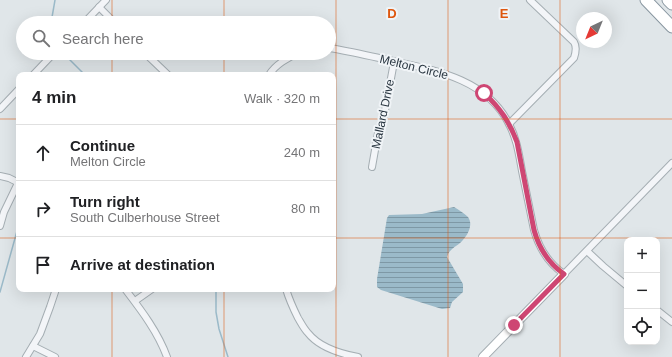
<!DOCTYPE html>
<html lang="en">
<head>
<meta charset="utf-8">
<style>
	body { margin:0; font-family:Arial,sans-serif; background:#f2f2f2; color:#202124 }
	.controls { position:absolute; right:12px; bottom:12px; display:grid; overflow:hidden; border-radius:8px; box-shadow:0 4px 16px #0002 }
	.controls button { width:36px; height:36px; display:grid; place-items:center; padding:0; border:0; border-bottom:1px solid #e0e0e0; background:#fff; color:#202124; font:20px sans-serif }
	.compass { position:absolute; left:576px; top:12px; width:36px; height:36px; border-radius:50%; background:#fff; box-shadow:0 4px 16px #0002; rotate:223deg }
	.stop { position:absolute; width:12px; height:12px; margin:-9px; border:3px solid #ce4673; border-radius:50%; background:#fff }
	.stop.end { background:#ce4673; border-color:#fff; box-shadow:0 1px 4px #0008 }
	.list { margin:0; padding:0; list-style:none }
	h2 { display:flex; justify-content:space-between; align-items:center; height:52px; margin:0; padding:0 16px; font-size:17px }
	h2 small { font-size:13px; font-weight:400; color:#757577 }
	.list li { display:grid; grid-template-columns:26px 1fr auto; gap:12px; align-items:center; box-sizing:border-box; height:56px; padding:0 16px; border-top:1px solid #e0e0e0 }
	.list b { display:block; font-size:15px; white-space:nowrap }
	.list p { margin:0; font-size:13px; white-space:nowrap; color:#757577 }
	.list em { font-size:13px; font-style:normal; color:#757577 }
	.icon { flex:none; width:22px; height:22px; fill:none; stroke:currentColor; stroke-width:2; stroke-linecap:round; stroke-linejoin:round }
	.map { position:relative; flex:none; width:672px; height:357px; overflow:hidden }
	.search { position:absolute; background:#fff; box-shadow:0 4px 16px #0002; left:16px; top:16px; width:320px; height:44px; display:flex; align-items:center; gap:10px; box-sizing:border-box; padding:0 14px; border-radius:22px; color:#757577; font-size:15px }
	.panel { position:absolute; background:#fff; box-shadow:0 4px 16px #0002; left:16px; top:72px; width:320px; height:220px; border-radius:8px }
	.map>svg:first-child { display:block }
	.water { fill:url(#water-rules) }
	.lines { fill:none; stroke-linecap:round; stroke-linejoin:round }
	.stream { stroke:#9bbac9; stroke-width:1.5 }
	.street-casing { stroke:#a5aeb3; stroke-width:8 }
	.secondary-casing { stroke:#a5aeb3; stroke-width:10 }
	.highway-casing { stroke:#8896a0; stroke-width:13 }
	.street { stroke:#f3f5f8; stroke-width:6 }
	.secondary { stroke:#fff; stroke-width:8 }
	.highway { stroke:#fff; stroke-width:11 }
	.route { stroke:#ce4673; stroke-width:5 }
	.grid { fill:none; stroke:#de570f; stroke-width:1; stroke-opacity:0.55 }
	.labels { text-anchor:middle; stroke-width:4; stroke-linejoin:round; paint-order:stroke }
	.street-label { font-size:12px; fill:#293641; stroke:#f0f4f7 }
	.grid-label { font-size:13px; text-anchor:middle; font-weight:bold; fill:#de570f; stroke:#f0f4f7; stroke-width:4; stroke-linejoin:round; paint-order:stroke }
</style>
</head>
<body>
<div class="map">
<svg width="672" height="357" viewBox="0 0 672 357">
	<defs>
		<pattern id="water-rules" width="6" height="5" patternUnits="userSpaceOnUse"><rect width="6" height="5" fill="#9bbac9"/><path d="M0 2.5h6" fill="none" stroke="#7e98a5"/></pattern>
	</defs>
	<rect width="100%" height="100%" fill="#e0e6e9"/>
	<path class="water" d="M454 207C459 210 464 213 468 217 474 225 467 237 460 243 455 247 449 250 447 257L463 284V292L452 302 450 308 442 309 381 290 377 287V279L387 218 389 215 422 214Z"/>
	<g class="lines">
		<g class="stream">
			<polyline points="51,23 55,0"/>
			<polyline points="63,53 85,75"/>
			<polyline points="216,289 216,312 219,329 228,357"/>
			<polyline points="0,292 19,224"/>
		</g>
		<g class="street-casing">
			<g id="street">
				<polyline points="99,7 115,23"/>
				<polyline points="84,23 106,0"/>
				<path d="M329 48C349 51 369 56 388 60 434 70 486 78 509 124 517 139 519 155 522 171 526 191 530 211 534 230 539 248 548 263 564 274L672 163"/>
				<polyline points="145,53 168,75"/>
				<polyline points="33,75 54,53"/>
				<path d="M269 75C275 65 288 57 299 53"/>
				<polyline points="0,109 19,89"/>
				<path d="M509 124 574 58C576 52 577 47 574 42L530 0"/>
				<polyline points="372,167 378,133 384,116 394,62"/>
				<polyline points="0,176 9,178 19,183"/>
				<polyline points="0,226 4,212 18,183"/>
				<polyline points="587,251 603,266 627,286"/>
				<path d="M125 289C141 310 158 332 167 357"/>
				<path d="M286 289C289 299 293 308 298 318 301 323 304 329 308 333 319 347 342 354 358 357"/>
				<polyline points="135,301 152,289"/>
				<polyline points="657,310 672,322"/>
				<polyline points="33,346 55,357"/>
				<polyline points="26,357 40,334 50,307 56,289"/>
			</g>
		</g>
		<g class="secondary-casing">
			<polyline id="secondary" points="483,357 564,274"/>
		</g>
		<g class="highway-casing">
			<g id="highway">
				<polyline points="646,0 672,27"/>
				<polyline points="668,0 672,4"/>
			</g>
		</g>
		<use href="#street" class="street"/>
		<use href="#secondary" class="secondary"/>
		<use href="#highway" class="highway"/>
	</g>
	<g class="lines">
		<path class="route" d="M484 93C500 108 509 121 517 142L534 230C539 248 548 263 564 274L514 325"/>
	</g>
	<path class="grid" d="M112 0V23M224 0V23M336 0V357M448 0V357M560 0V357M112 53V75M224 53V75M0 119H19M333 119H672M0 238H19M333 238H672M112 289V357M224 289V357"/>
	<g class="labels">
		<g class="street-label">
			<text transform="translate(414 67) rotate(14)" y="4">Melton Circle</text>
			<text transform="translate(383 114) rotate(-78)" y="4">Mallard Drive</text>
		</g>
	</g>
	<g class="grid-label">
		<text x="392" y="18">D</text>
		<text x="504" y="18">E</text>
	</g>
</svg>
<div class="controls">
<button>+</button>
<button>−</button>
<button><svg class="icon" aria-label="locate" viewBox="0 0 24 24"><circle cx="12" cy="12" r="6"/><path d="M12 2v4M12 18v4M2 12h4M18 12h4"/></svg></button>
</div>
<svg class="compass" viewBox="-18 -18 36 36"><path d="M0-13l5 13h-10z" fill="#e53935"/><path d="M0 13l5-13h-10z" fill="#757577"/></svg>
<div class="stop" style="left:484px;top:93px"></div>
<div class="stop end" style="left:514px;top:325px"></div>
<div class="search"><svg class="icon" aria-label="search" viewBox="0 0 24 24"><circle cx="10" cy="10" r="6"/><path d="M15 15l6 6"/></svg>Search here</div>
<section class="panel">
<h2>4 min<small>Walk · 320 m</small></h2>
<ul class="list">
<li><svg class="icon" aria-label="ahead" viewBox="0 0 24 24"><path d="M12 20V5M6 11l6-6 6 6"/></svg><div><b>Continue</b><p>Melton Circle</p></div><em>240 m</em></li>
<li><svg class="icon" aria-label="right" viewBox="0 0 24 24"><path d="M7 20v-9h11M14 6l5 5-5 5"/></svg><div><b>Turn right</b><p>South Culberhouse Street</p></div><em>80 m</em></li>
<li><svg class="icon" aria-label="arrive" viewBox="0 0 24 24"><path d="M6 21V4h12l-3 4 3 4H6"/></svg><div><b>Arrive at destination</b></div></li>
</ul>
</section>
</div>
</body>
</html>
